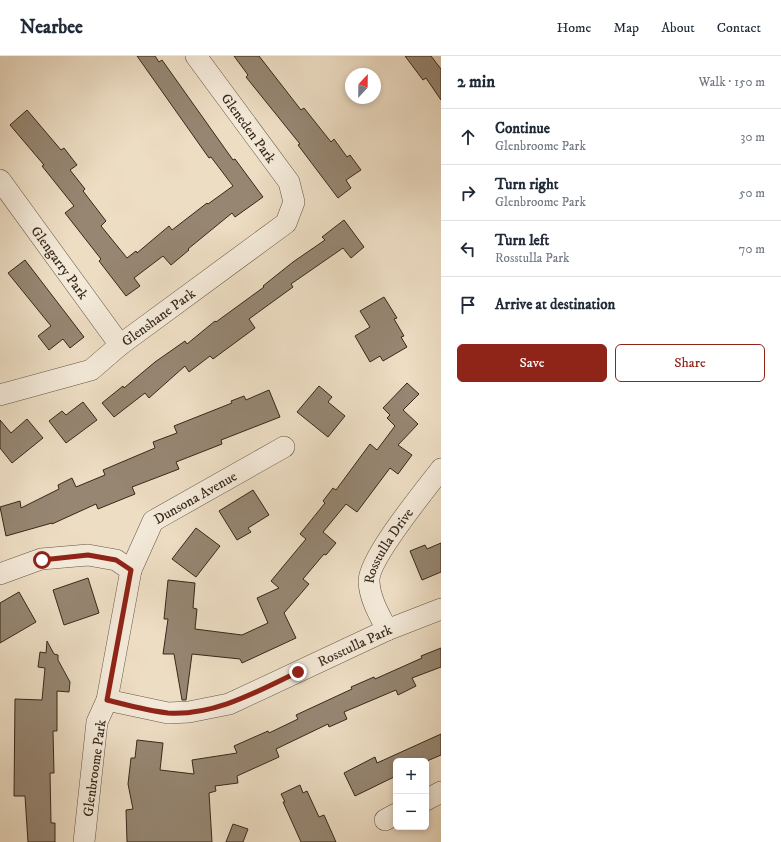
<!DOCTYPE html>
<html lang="en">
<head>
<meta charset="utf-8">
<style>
	body { margin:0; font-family:"IM FELL DW Pica",serif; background:#f6f6f7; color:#1f2937 }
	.controls { position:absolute; right:12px; bottom:12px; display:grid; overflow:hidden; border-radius:6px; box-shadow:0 2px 6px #0003 }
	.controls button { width:36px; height:36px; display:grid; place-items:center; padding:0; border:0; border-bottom:1px solid #e0e1e3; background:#fff; color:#1f2937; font:20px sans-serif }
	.compass { position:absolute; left:345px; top:12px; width:36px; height:36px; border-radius:50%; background:#fff; box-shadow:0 2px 6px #0003; rotate:22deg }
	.stop { position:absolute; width:12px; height:12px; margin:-9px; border:3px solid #8f2418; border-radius:50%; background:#fff }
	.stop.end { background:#8f2418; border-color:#fff; box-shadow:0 1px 4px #0008 }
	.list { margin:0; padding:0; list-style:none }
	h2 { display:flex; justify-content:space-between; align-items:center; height:52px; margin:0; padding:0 16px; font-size:17px }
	h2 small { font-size:13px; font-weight:400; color:#747a83 }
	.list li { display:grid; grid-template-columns:26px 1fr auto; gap:12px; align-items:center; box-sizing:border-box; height:56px; padding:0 16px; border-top:1px solid #e0e1e3 }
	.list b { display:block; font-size:15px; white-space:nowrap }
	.list p { margin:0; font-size:13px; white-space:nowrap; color:#747a83 }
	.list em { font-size:13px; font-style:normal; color:#747a83 }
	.actions { display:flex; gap:8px; padding:12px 16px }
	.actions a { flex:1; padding:9px 0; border:1px solid #8f2418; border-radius:6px; text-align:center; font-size:14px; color:#8f2418 }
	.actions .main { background:#8f2418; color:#fff }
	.icon { flex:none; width:22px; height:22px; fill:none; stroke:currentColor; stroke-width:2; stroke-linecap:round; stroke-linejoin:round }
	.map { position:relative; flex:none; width:441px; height:786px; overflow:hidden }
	header { display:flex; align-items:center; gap:24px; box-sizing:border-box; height:56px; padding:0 20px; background:#fff; border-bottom:1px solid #e0e1e3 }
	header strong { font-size:19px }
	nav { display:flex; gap:22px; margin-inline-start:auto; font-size:14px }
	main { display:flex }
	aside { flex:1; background:#fff }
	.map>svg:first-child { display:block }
	.building { fill:#968672; stroke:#37281a }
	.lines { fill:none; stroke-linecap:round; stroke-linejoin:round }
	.minor-casing { stroke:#645544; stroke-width:22 }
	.minor { stroke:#f3e9d8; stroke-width:21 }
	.route { stroke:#8f2418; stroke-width:5 }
	.labels { text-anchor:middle; stroke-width:3; stroke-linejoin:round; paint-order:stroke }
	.street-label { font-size:14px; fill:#37281a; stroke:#f3e9d8 }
</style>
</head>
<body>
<header>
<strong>Nearbee</strong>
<nav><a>Home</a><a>Map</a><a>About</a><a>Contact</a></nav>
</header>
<main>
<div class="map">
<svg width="441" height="786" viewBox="0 0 441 786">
	<rect width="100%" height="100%" fill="#edddc3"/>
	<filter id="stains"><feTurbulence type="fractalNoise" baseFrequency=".005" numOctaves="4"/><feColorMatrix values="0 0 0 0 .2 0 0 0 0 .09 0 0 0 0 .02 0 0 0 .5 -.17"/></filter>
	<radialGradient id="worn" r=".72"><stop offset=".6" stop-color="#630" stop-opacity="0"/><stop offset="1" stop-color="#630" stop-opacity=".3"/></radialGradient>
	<g class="building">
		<polygon points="137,0 155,0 159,6 162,4 233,104 235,103 263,141 235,161 232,157 188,193 189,194 171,209 163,200 134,222 140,230 126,240 99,205 101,203 65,157 74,150 42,110 44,109 10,69 27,54 61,94 64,92 77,109 70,114 85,133 83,135 106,165 101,170 127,202 136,195 137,197 169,170 172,174 207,147 208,148 233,130 211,101 209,102"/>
		<polygon points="234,0 259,0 301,54 304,52 331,86 334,83 347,101 350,99 361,114 346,124 351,132 338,142 298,89 300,88 246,21 248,19"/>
		<polygon points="405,0 431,0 441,13 441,44 426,22 423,24"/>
		<polygon points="344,164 364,191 351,202 343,192 291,228 293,231 249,263 255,272 213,303 210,300 189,316 185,310 149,342 145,337 114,361 102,347 123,330 124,332 155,306 185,285 187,288 215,265 216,266 264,231 263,230 293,206 325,184 322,181"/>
		<polygon points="25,204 84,281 70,292 63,283 49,294 38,280 51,270 8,217"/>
		<polygon points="384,241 397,262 394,263 404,280 401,281 407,291 383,305 380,300 370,306 355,280 370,271 360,255"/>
		<polygon points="407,327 419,338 403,354 418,368 398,389 412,399 398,418 390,412 357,456 346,448 323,476 336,487 326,499 324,498 303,523 309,528 284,557 296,582 242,607 240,603 192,598 186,644 182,644 174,598 163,598 168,563 164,563 168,524 195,527 193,552 197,553 195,573 242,579 268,567 257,542 279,532 271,525 306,483 300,478 325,447 323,445 333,432 336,434 370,388 377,394 395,370 387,362 390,359 383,352"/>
		<polygon points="319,330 332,341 328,346 345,360 328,381 297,356"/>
		<polygon points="269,334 280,361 221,384 222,388 176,406 179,413 132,431 135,438 98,453 96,448 52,468 52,467 6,480 0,451 20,445 21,452 59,433 58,429 72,422 76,431 105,419 103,414 155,392 153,386 177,377 174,370 232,347 231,345 244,340 246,344"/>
		<polygon points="83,346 97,364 66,387 49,365 62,355 66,359"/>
		<polygon points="27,363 43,382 12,407 0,392 0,364 11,377"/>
		<polygon points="253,434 269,459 248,472 251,476 237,484 219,455"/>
		<polygon points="196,472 220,490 196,521 172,503"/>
		<polygon points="441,487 441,516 422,524 410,495 425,489 427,493"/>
		<polygon points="88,522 99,557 64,569 53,534"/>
		<polygon points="19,536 36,566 0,587 0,547"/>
		<polygon points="47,585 54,598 58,599 58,604 70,626 69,636 57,635 57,675 53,675 54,717 50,717 51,767 55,767 55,786 28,786 25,740 14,740 15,643 42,644 45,612 38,611 40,596 46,597"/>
		<polygon points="441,592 441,611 412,622 416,630 398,639 396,634 344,656 347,663 329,671 328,668 276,693 279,701 237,720 238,727 215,730 216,735 209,737 212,786 127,786 126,754 133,753 128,728 131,702 135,702 137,684 163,687 160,714 194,718 192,704 237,697 234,690 268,675 269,677 298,663 296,659 352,633 351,631 374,621 375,623 422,602 421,600"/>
		<polygon points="441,678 441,699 427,705 396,705 396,720 355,740 344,717 375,701 377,707"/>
		<polygon points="300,729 303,737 307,735 319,761 324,759 336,786 301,786 283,746 285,746 281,738"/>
		<polygon points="233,768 248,773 243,786 226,786"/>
	</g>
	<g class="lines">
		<g class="minor-casing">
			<g id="minor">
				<path id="s1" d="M0 124 120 289"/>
				<path id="s2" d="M0 339 91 314 120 289 286 167 294 146 289 126 196 0"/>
				<path id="s3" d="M131 514 153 465 284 391"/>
				<polyline points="0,518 41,503 88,499 116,504 131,514 107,644 97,666 84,786"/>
				<path id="s4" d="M387 574C379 558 370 543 369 526 367 504 426 433 441 413"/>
				<path id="s5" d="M107 644 168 657 189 656 229 648 387 574 441 553"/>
				<polyline points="426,744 441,736"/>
				<polyline points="385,764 396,758"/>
			</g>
		</g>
		<use href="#minor" class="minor"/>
	</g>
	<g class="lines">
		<path class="route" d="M42 504 88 499 116 504 131 514 107 644C127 649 148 655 168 657 215 660 258 635 298 616"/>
	</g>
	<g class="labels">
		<g class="street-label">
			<text transform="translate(249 72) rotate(54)" y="5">Gleneden Park</text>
			<text dy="5" stroke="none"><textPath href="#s1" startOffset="102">Glengarry Park</textPath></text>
			<text dy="5" stroke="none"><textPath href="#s2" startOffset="180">Glenshane Park</textPath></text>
			<text dy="5" stroke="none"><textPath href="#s3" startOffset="102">Dunsona Avenue</textPath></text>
			<text dy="5" stroke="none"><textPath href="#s4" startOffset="93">Rosstulla Drive</textPath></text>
			<text dy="5" stroke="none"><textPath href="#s5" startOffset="263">Rosstulla Park</textPath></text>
			<text transform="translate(94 712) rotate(-82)" y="5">Glenbroome Park</text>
		</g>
	</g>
	<rect width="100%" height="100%" filter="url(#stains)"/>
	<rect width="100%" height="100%" fill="url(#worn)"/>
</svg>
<div class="controls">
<button>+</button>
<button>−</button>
</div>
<svg class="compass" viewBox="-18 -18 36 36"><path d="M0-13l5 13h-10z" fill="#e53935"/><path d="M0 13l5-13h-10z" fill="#747a83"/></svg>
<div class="stop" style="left:42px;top:504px"></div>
<div class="stop end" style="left:298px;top:616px"></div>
</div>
<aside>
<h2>2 min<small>Walk · 150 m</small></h2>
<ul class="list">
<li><svg class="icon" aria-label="ahead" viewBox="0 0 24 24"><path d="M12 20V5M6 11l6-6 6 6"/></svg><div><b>Continue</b><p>Glenbroome Park</p></div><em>30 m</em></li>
<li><svg class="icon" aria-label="right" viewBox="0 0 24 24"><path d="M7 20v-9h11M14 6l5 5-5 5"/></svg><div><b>Turn right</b><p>Glenbroome Park</p></div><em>50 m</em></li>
<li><svg class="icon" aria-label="left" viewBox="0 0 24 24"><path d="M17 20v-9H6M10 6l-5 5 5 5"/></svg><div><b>Turn left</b><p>Rosstulla Park</p></div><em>70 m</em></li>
<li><svg class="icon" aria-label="arrive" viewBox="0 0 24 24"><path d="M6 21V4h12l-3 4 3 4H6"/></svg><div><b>Arrive at destination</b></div></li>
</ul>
<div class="actions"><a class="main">Save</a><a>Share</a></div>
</aside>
</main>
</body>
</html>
